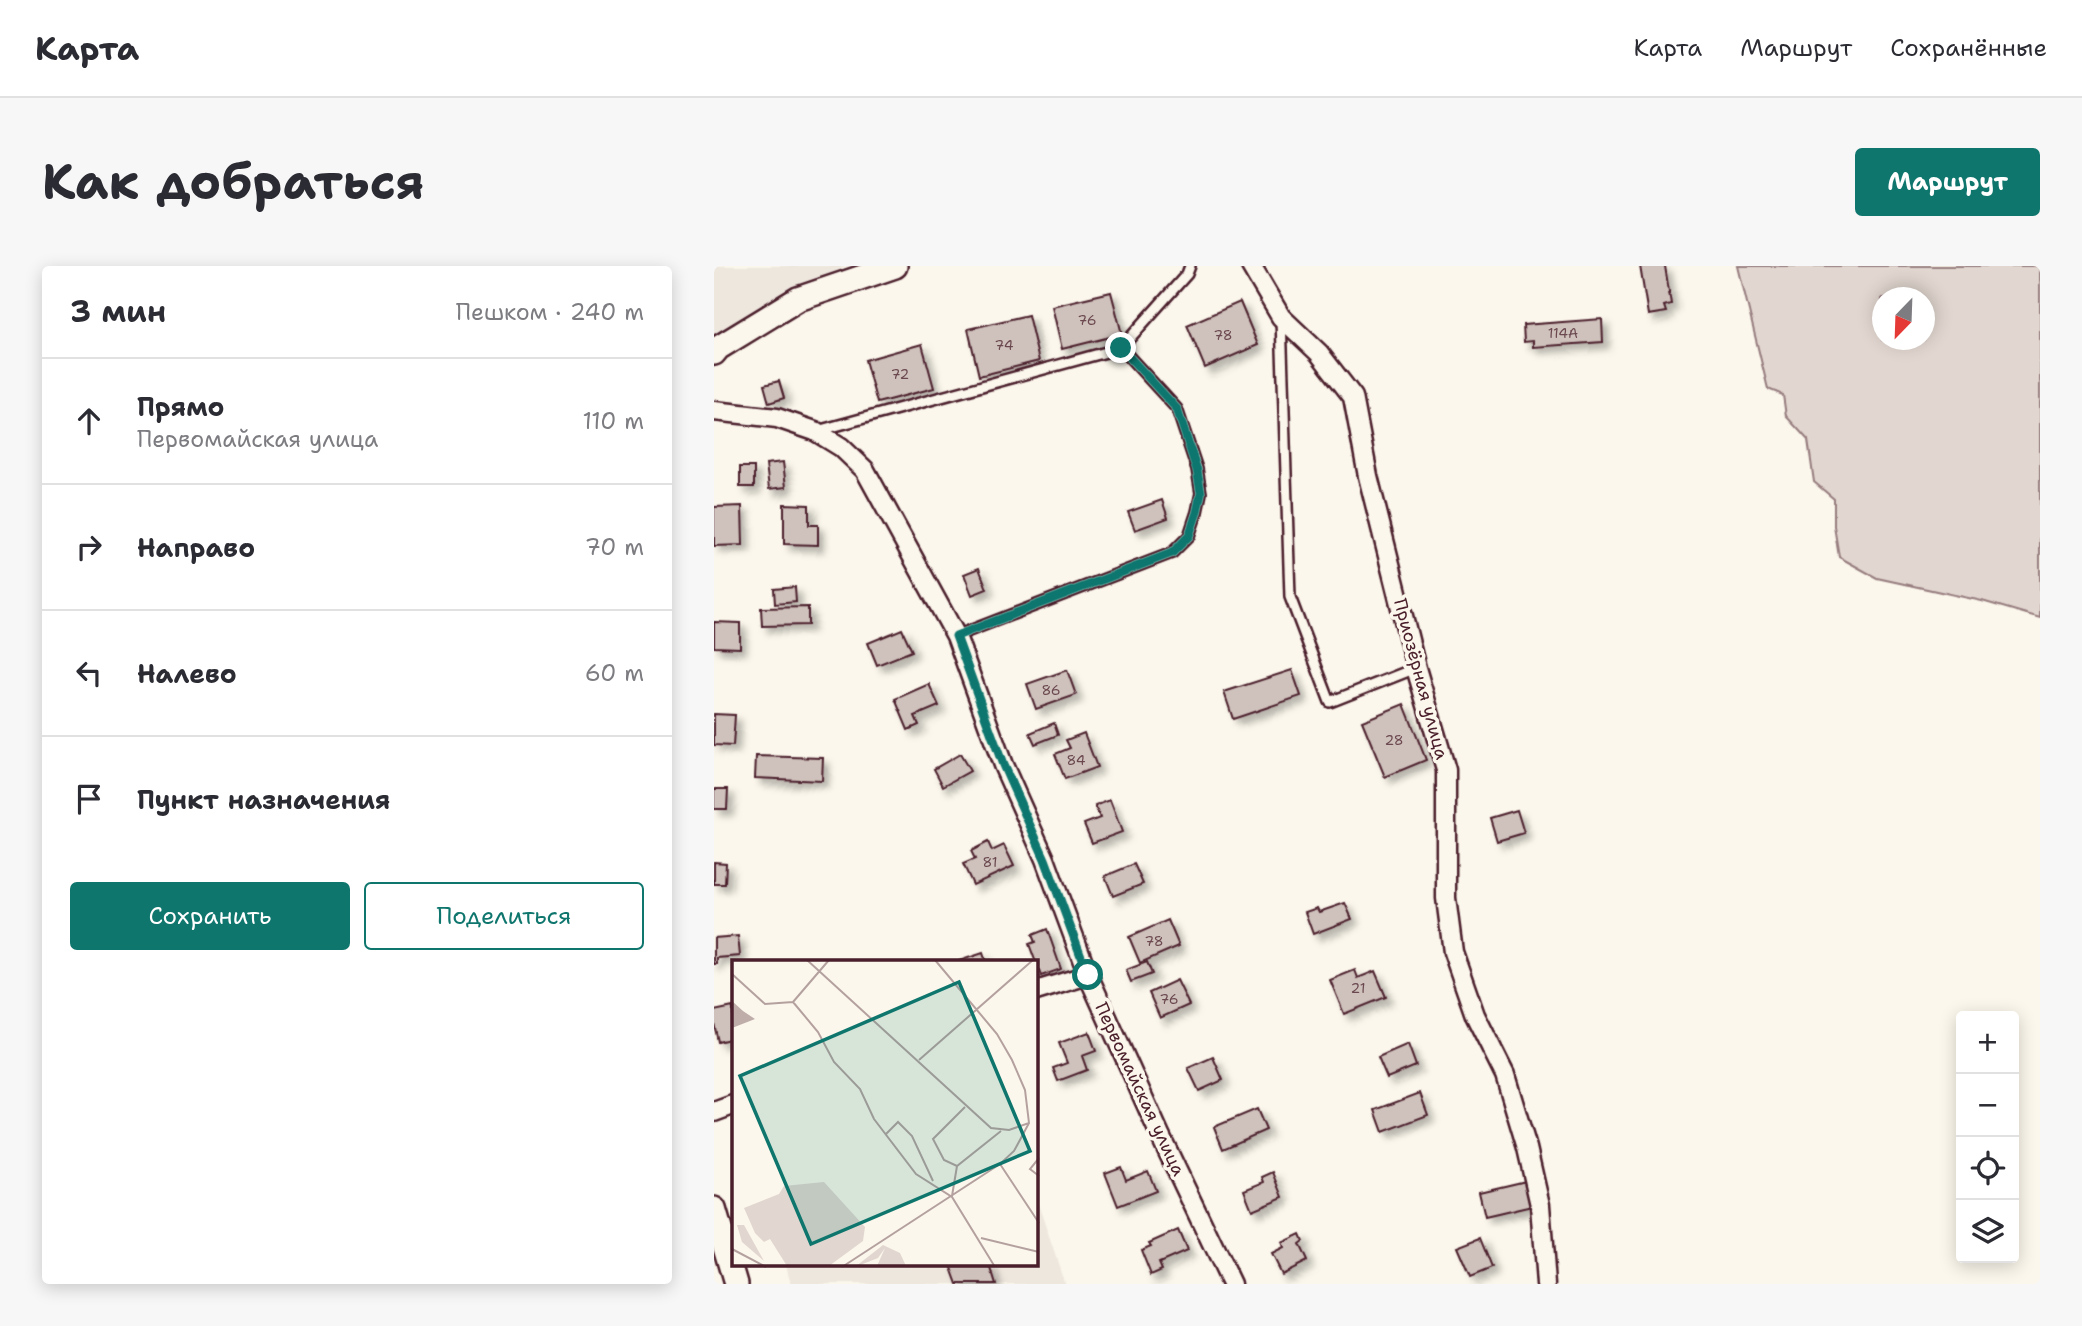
<!DOCTYPE html>
<html lang="ru">
<head>
<meta charset="utf-8">
<style>
	body { margin:0; font-family:"Shantell Sans",sans-serif; background:#f7f7f7; color:#2b2b33 }
	.controls { position:absolute; right:21px; bottom:21px; display:grid; overflow:hidden; border-radius:7px; box-shadow:0 4px 18px #0003 }
	.controls button { width:63px; height:63px; display:grid; place-items:center; padding:0; border:0; border-bottom:2px solid #e1e1e2; background:#fff; color:#2b2b33; font:35px sans-serif }
	.compass { position:absolute; left:1158px; top:21px; width:63px; height:63px; border-radius:50%; background:#fff; box-shadow:0 4px 18px #0003; rotate:203deg }
	.stop { position:absolute; width:21px; height:21px; margin:-16px; border:5px solid #0f766e; border-radius:50%; background:#fff }
	.stop.end { background:#0f766e; border-color:#fff; box-shadow:0 2px 7px #0008 }
	.list { margin:0; padding:0; list-style:none }
	h2 { display:flex; justify-content:space-between; align-items:center; height:91px; margin:0; padding:0 28px; font-size:30px }
	h2 small { font-size:23px; font-weight:400; color:#7c7c81 }
	.list li { display:grid; grid-template-columns:46px 1fr auto; gap:21px; align-items:center; box-sizing:border-box; height:126px; padding:0 28px; border-top:2px solid #e1e1e2 }
	.list b { display:block; font-size:26px; white-space:nowrap }
	.list p { margin:0; font-size:23px; white-space:nowrap; color:#7c7c81 }
	.list em { font-size:23px; font-style:normal; color:#7c7c81 }
	.actions { display:flex; gap:14px; padding:21px 28px }
	.actions a { flex:1; padding:16px 0; border:2px solid #0f766e; border-radius:7px; text-align:center; font-size:24px; color:#0f766e }
	.actions .main { background:#0f766e; color:#fff }
	.icon { flex:none; width:38px; height:38px; fill:none; stroke:currentColor; stroke-width:2; stroke-linecap:round; stroke-linejoin:round }
	.map { position:relative; flex:none; width:1326px; height:1018px; overflow:hidden; border-radius:7px }
	header { display:flex; align-items:center; gap:42px; box-sizing:border-box; height:98px; padding:0 35px; background:#fff; border-bottom:2px solid #e1e1e2 }
	header strong { font-size:33px }
	nav { display:flex; gap:38px; margin-inline-start:auto; font-size:24px }
	.intro { display:flex; align-items:center; justify-content:space-between; box-sizing:border-box; height:168px; padding:0 42px }
	h1 { margin:0; font-size:49px }
	.button { padding:18px 32px; border-radius:7px; background:#0f766e; color:#fff; font-size:24px; font-weight:700 }
	main { display:flex; gap:42px; padding:0 42px }
	aside { flex:1; background:#fff; border-radius:7px; box-shadow:0 4px 18px #0003 }
	.map>svg:first-child { display:block }
	.built { fill:#eee7de }
	.green { fill:#e2d7d0; stroke:#967b7e; stroke-width:2; fill-rule:evenodd }
	.building { fill:#cfc2bc; stroke:#4a1f2b; stroke-width:2; filter:url(#shadow) }
	.lines { fill:none; stroke-linecap:round; stroke-linejoin:round }
	.service-casing { stroke:#4a1f2b; stroke-width:14 }
	.minor-casing { stroke:#4a1f2b; stroke-width:23 }
	.tertiary-casing { stroke:#4a1f2b; stroke-width:28 }
	.service { stroke:#fbf7ec; stroke-width:9 }
	.minor { stroke:#fbf7ec; stroke-width:18 }
	.tertiary { stroke:#fbf7ec; stroke-width:23 }
	.route { stroke:#0f766e; stroke-width:9 }
	.labels { text-anchor:middle; stroke-width:7; stroke-linejoin:round; paint-order:stroke }
	.number-label { font-size:14px; fill:#6b484f }
	.street-label { font-size:18px; fill:#4a1f2b; stroke:#fbf7ec }
	.inset-road { fill:none; stroke:#b4a19f; stroke-width:2 }
	.view { fill:#0f766e; fill-opacity:0.15; stroke:#0f766e; stroke-width:3.5 }
	.inset-edge { fill:none; stroke:#4a1f2b; stroke-width:3.5 }
</style>
</head>
<body>
<header>
<strong>Карта</strong>
<nav><a>Карта</a><a>Маршрут</a><a>Сохранённые</a></nav>
</header>
<div class="intro"><h1>Как добраться</h1><a class="button">Маршрут</a></div>
<main>
<aside>
<h2>3 мин<small>Пешком · 240 m</small></h2>
<ul class="list">
<li><svg class="icon" aria-label="ahead" viewBox="0 0 24 24"><path d="M12 20V5M6 11l6-6 6 6"/></svg><div><b>Прямо</b><p>Первомайская улица</p></div><em>110 m</em></li>
<li><svg class="icon" aria-label="right" viewBox="0 0 24 24"><path d="M7 20v-9h11M14 6l5 5-5 5"/></svg><div><b>Направо</b></div><em>70 m</em></li>
<li><svg class="icon" aria-label="left" viewBox="0 0 24 24"><path d="M17 20v-9H6M10 6l-5 5 5 5"/></svg><div><b>Налево</b></div><em>60 m</em></li>
<li><svg class="icon" aria-label="arrive" viewBox="0 0 24 24"><path d="M6 21V4h12l-3 4 3 4H6"/></svg><div><b>Пункт назначения</b></div></li>
</ul>
<div class="actions"><a class="main">Сохранить</a><a>Поделиться</a></div>
</aside>
<div class="map">
<svg width="1326" height="1018" viewBox="0 0 1326 1018">
	<defs>
		<filter id="shadow"><feDropShadow dx="6" dy="6" stdDeviation="3.5" flood-color="#0004"/></filter>
	</defs>
	<rect width="100%" height="100%" fill="#fbf7ec"/>
	<filter id="ink" filterUnits="userSpaceOnUse"><feTurbulence type="fractalNoise" baseFrequency=".0143" numOctaves="2"/><feDisplacementMap in="SourceGraphic" scale="14" xChannelSelector="R" yChannelSelector="G"/><feConvolveMatrix kernelMatrix="1 2 1 2 8 2 1 2 1" color-interpolation-filters="sRGB"/></filter>
	<g filter="url(#ink)">
		<g class="built">
			<polygon points="0,0 131,0 0,68"/>
			<polygon points="322,932 351,1018 77,1018 72,999 322,999"/>
		</g>
		<path class="green" d="M1024 0H1326V352L1268 335 1163 312 1125 291 1120 260V233L1100 216 1094 174 1072 150 1069 129 1054 123ZM1168 32H1210V74H1168Z"/>
		<g class="building">
			<polygon points="926,0 951,0 957,38 950,40 952,46 934,49"/>
			<polygon points="397,26 408,68 348,83 338,40"/>
			<polygon points="526,36 544,79 491,102 473,59"/>
			<polygon points="314,49 325,95 265,110 254,63"/>
			<polygon points="888,53 889,76 819,81 819,75 810,76 809,59"/>
			<polygon points="208,78 220,122 163,137 151,94"/>
			<polygon points="65,115 70,132 55,137 50,119"/>
			<polygon points="69,196 72,221 55,223 52,198"/>
			<rect x="26" y="201" width="14" height="20"/>
			<polygon points="448,234 454,252 421,264 414,246"/>
			<polygon points="70,238 95,239 95,259 104,259 104,279 70,278"/>
			<polygon points="28,240 29,279 0,280 0,241"/>
			<polygon points="265,302 273,323 258,329 250,308"/>
			<polygon points="81,321 82,336 61,338 60,323"/>
			<polygon points="94,341 94,359 48,360 47,342"/>
			<polygon points="0,356 26,357 26,382 0,381"/>
			<polygon points="188,363 198,385 163,399 154,377"/>
			<polygon points="353,404 362,429 322,443 313,418"/>
			<polygon points="578,404 587,430 519,453 510,426"/>
			<polygon points="215,418 225,440 201,450 205,459 194,464 181,433"/>
			<polygon points="690,438 712,494 671,511 648,455"/>
			<polygon points="0,448 21,449 19,480 0,479"/>
			<polygon points="340,457 344,469 321,478 316,467"/>
			<polygon points="370,467 383,501 351,513 341,488 356,482 352,474"/>
			<polygon points="246,488 256,505 229,520 220,503"/>
			<polygon points="42,490 109,492 108,515 41,512"/>
			<polygon points="0,523 14,523 13,543 0,543"/>
			<polygon points="396,534 408,566 378,577 370,558 386,552 381,540"/>
			<polygon points="803,544 810,567 783,575 776,552"/>
			<polygon points="274,576 278,585 290,579 300,600 259,619 249,598 261,593 257,585"/>
			<polygon points="0,596 12,597 11,618 0,618"/>
			<polygon points="420,598 429,618 399,630 391,610"/>
			<polygon points="631,637 638,653 599,668 591,646 603,642 605,646"/>
			<polygon points="454,654 465,680 426,697 415,671"/>
			<polygon points="333,663 347,703 327,710 315,678 321,676 318,669"/>
			<polygon points="24,670 26,690 3,692 3,698 0,698 0,672"/>
			<polygon points="269,687 272,696 245,696 245,695"/>
			<polygon points="433,696 438,708 417,716 412,704"/>
			<polygon points="641,704 644,712 661,705 672,731 630,748 616,714"/>
			<polygon points="463,714 475,739 446,752 435,727"/>
			<polygon points="19,741 19,772 4,776 0,757 0,745"/>
			<polygon points="375,766 382,785 368,790 373,804 344,815 339,802 353,797 345,777"/>
			<polygon points="694,778 702,800 673,812 664,791"/>
			<polygon points="499,791 509,814 485,825 474,802"/>
			<polygon points="706,827 714,849 669,866 661,844"/>
			<polygon points="543,843 552,864 509,883 500,861"/>
			<polygon points="407,901 412,914 434,905 442,925 404,940 391,907"/>
			<polygon points="559,906 569,931 538,944 530,924 550,916 548,911"/>
			<polygon points="812,915 818,940 771,951 765,926"/>
			<polygon points="464,964 473,985 445,997 448,1004 437,1009 427,984 437,980 435,977"/>
			<polygon points="586,968 589,975 585,978 593,995 567,1008 557,988 569,982 567,977"/>
			<polygon points="766,972 778,1002 756,1011 743,981"/>
			<polygon points="237,999 276,999 282,1018 244,1018"/>
		</g>
		<g class="lines">
			<g class="service-casing">
				<g id="service">
					<polyline points="567,52 576,331 616,436 702,402"/>
					<polyline points="407,82 473,8 476,0"/>
					<polyline points="103,165 407,82 463,143 483,203 487,227 483,246 475,270 458,287 242,370"/>
				</g>
			</g>
			<g class="minor-casing">
				<g id="minor">
					<polyline points="537,0 567,51 605,87 639,131 654,210 702,402 732,504 732,632 739,686 761,749 791,809 813,882 826,939 832,1018"/>
					<polyline points="0,145 63,152 101,165 127,181 151,204 242,370 289,499 331,593 374,709 446,869 517,1018"/>
					<polyline points="322,725 374,709"/>
					<polyline points="0,846 19,839"/>
				</g>
			</g>
			<g class="tertiary-casing">
				<g id="tertiary">
					<polyline points="0,87 4,82 84,33 181,0"/>
					<polyline points="0,943 22,1018"/>
				</g>
			</g>
			<use href="#service" class="service"/>
			<use href="#minor" class="minor"/>
			<use href="#tertiary" class="tertiary"/>
		</g>
	</g>
	<g class="lines" filter="url(#ink)">
		<polyline class="route" points="374,709 331,593 289,499 242,370 458,287 475,270 483,246 487,227 483,204 463,143 407,82"/>
	</g>
	<g class="labels">
		<g class="number-label">
			<text x="373" y="59">76</text>
			<text x="849" y="72">114А</text>
			<text x="509" y="74">78</text>
			<text x="290" y="84">74</text>
			<text x="186" y="113">72</text>
			<text x="337" y="429">86</text>
			<text x="680" y="479">28</text>
			<text x="362" y="499">84</text>
			<text x="276" y="601">81</text>
			<text x="440" y="680">78</text>
			<text x="644" y="727">21</text>
			<text x="455" y="738">76</text>
		</g>
		<g class="street-label">
			<text transform="translate(707 413) rotate(75)" y="6">Приозёрная улица</text>
			<text transform="translate(426 823) rotate(65)" y="6">Первомайская улица</text>
		</g>
	</g>
	<g transform="translate(18 694)">
		<rect width="306" height="306" fill="#fbf7ec"/>
		<path d="M92 222 133 267 131 281 97 306H55L38 279 32 282 23 273 12 248 47 234 52 226ZM5 265H12L32 301 10 282ZM151 285 168 293 174 306H145L153 288 146 298 123 307Z" fill="#e2d7d0"/>
		<path d="M0 41 11 51 23 59 0 68Z" fill="#bfadaa"/>
		<path class="inset-road" d="M75 0 259 168 277 170 297 163M0 14 33 44 61 42M61 42 86 72 102 102 128 129 142 159 184 214 220 237 263 307M61 42 97 0M187 100 301 0M233 147 201 179 212 200 225 206 269 171M154 174 166 162 180 176 201 221M307 198 298 209 307 216M268 204 307 263M220 236 225 206M249 278 307 292M0 289 34 307M110 307 268 204 282 191 297 163 293 130 280 100 265 74 203 0"/>
		<path class="view" d="M227 22 298 191 79 284 8 116Z"/>
		<rect width="306" height="306" class="inset-edge"/>
	</g>
</svg>
<div class="controls">
<button>+</button>
<button>−</button>
<button><svg class="icon" aria-label="locate" viewBox="0 0 24 24"><circle cx="12" cy="12" r="6"/><path d="M12 2v4M12 18v4M2 12h4M18 12h4"/></svg></button>
<button><svg class="icon" aria-label="layers" viewBox="0 0 24 24"><path d="M12 4l9 5-9 5-9-5zM3 14l9 5 9-5"/></svg></button>
</div>
<svg class="compass" viewBox="-18 -18 36 36"><path d="M0-13l5 13h-10z" fill="#e53935"/><path d="M0 13l5-13h-10z" fill="#7c7c81"/></svg>
<div class="stop" style="left:374px;top:709px"></div>
<div class="stop end" style="left:407px;top:82px"></div>
</div>
</main>
</body>
</html>
